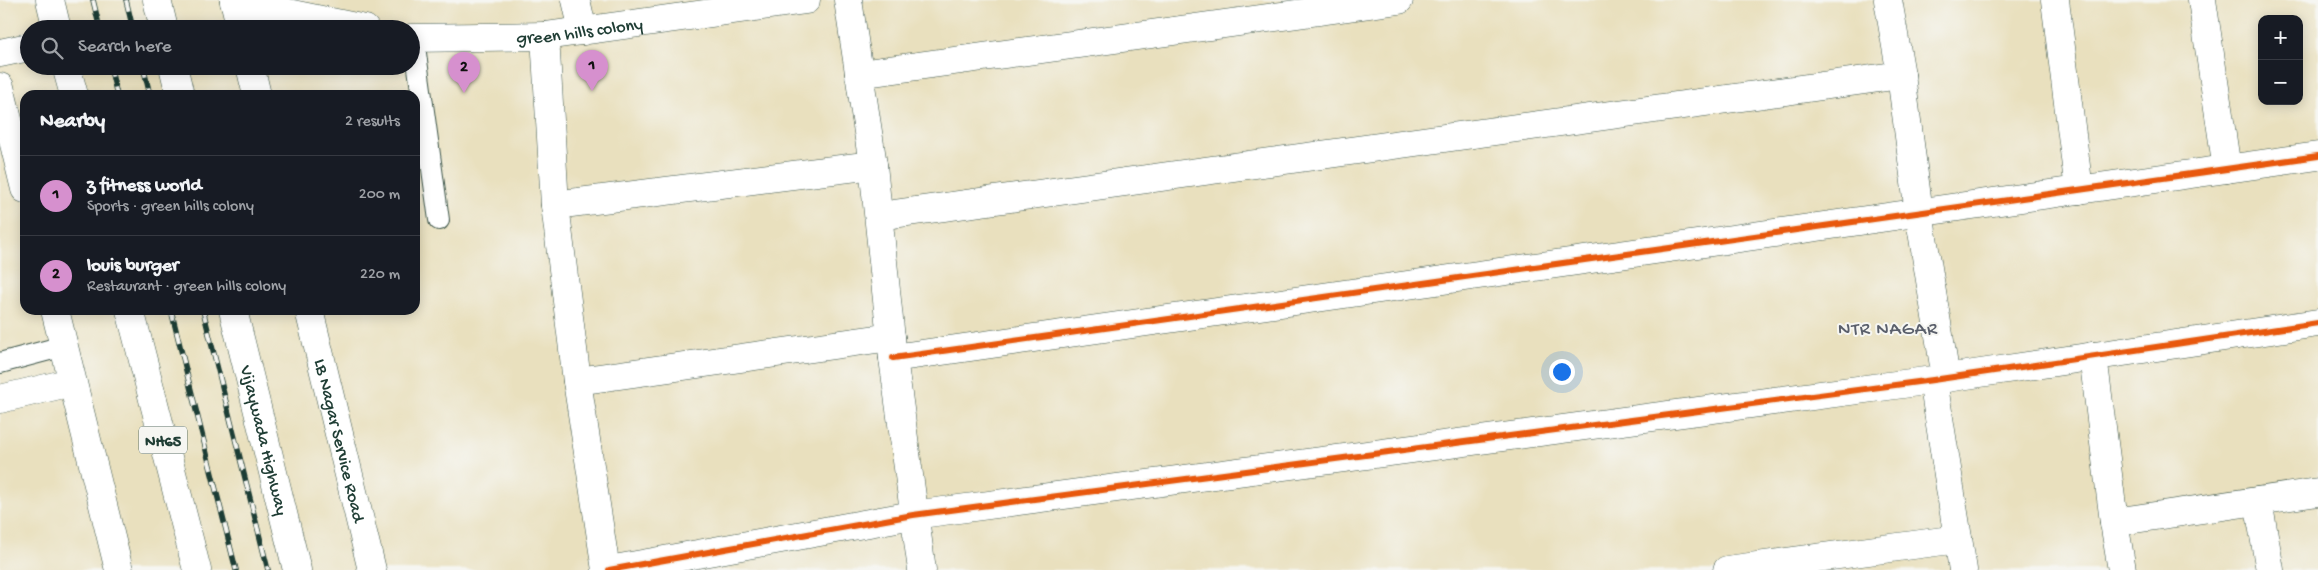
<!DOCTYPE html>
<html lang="en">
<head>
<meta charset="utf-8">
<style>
	body { margin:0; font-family:"Gochi Hand",sans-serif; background:#20242c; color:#f1f3f6 }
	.controls { position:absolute; right:15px; top:15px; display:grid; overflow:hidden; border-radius:10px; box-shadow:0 2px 12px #0003 }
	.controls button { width:45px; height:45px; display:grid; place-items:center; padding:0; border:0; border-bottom:1px solid #363941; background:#171b24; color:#f1f3f6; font:25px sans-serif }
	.you { position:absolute; left:1561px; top:371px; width:18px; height:18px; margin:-12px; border:4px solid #fff; border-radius:50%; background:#1a73e8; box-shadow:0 0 0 8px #1a73e833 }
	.badge { display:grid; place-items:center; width:32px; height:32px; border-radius:50%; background:#d690ce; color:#111; font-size:16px; font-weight:700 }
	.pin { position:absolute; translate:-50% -41px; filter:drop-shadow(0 1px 2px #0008) }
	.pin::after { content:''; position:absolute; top:26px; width:18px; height:15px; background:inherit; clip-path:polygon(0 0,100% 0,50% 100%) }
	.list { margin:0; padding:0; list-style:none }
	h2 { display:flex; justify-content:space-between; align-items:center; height:65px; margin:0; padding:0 20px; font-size:21px }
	h2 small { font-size:16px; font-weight:400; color:#9ea1a6 }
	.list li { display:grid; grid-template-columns:32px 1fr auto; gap:15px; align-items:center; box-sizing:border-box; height:80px; padding:0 20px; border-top:1px solid #363941 }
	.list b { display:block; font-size:19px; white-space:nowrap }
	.list p { margin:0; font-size:16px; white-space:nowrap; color:#9ea1a6 }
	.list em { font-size:16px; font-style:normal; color:#9ea1a6 }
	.icon { flex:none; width:28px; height:28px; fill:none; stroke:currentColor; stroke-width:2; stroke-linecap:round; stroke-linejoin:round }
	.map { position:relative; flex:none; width:2318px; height:570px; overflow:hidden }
	.search { position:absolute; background:#171b24; box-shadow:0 2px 12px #0003; left:20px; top:20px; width:400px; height:55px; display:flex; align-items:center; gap:12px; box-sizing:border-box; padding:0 18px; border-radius:28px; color:#9ea1a6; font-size:19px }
	.panel { position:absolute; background:#171b24; box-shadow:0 2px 12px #0003; left:20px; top:90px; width:400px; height:225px; border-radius:15px }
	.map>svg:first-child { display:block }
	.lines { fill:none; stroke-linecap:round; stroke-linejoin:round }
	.service-casing { stroke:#3d5549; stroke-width:22 }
	.minor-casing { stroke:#3d5549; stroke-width:29 }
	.tertiary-casing { stroke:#3d5549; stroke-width:29 }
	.trunk-casing { stroke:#3d5549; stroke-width:29 }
	.service { stroke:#fff; stroke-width:20 }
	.minor { stroke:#fff; stroke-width:28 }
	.tertiary { stroke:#fff; stroke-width:28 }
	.trunk { stroke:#fff; stroke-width:28 }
	.rail-casing { stroke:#1f3d34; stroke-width:5.5 }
	.rail { stroke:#f6f6f2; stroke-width:4; stroke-dasharray:11; stroke-linecap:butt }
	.cycleway-casing { stroke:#f6f6f2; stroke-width:9 }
	.cycleway { stroke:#e8590c; stroke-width:6 }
	.labels { text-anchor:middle; stroke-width:4; stroke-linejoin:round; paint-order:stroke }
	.shield { fill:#f6f6f2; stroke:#60746d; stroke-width:1 }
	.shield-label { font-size:16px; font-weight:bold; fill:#1f3d34 }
	.street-label { font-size:18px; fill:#1f3d34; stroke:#f6f6f2 }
	.neighbourhood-label { font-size:19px; letter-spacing:1px; fill:#5a5f6b; stroke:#f6f6f2 }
</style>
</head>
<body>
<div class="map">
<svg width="2318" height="570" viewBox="0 0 2318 570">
	<rect width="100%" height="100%" fill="#f6f6f2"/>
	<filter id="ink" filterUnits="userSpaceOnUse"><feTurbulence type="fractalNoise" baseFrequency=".02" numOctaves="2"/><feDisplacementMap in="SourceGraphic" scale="10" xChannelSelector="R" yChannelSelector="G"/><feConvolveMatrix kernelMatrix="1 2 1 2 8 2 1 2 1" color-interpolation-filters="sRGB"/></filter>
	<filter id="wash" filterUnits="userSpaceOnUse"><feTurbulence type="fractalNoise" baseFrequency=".0096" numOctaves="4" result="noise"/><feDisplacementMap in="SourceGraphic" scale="20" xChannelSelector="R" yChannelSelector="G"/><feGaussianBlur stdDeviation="1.12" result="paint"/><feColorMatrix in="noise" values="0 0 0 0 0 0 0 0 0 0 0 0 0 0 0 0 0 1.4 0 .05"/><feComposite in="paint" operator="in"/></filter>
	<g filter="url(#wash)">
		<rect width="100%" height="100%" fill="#e9e0be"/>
	</g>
	<g filter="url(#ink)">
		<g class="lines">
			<g class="service-casing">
				<g id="service">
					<polyline points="414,39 439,220"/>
					<polyline points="0,363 64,346"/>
				</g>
			</g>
			<g class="minor-casing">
				<g id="minor">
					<polyline points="576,0 583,31"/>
					<polyline points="848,0 873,165 893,358 922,570"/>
					<polyline points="1888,0 1901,75 1919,213 1946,378"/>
					<polyline points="2055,0 2079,190"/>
					<polyline points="2202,0 2227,169"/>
					<polyline points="234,2 365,29"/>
					<polyline points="545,36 555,205 577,381 606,570"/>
					<path id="s1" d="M411 38 545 36 806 0"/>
					<polyline points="0,53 29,47"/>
					<polyline points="859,74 1399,0"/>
					<polyline points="555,205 873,165"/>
					<polyline points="879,216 1901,75"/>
					<polyline points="2093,356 2114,522 2122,570"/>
					<polyline points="893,358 2318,156"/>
					<polyline points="1933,380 1963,570"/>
					<polyline points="577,381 891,337"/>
					<polyline points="0,399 72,382"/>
					<polyline points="2258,501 2270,570"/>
					<polyline points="2114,522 2318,492"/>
					<polyline points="609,570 913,515 1933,380 2318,323"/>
					<polyline points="1727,570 1958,539"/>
				</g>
			</g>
			<g class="tertiary-casing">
				<g id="tertiary">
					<polyline points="234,0 241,29"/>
					<polyline points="250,66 257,95"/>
					<polyline points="0,87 25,189"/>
					<polyline points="55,310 119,570"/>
					<path id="s2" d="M309 310 372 570"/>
				</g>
			</g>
			<g class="trunk-casing">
				<g id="trunk">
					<polyline points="50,0 57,29"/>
					<polyline points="157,0 164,29"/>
					<polyline points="66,66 74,95"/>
					<polyline points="173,66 180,95"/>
					<polyline points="130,310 197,570"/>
					<path id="s3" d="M233 310 297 570"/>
				</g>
			</g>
			<use href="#service" class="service"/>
			<use href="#minor" class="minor"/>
			<use href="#tertiary" class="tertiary"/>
			<use href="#trunk" class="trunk"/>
			<g class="rail-casing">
				<g id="rail">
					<polyline points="93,0 100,29"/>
					<polyline points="126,0 133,29"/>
					<polyline points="110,66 117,95"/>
					<polyline points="143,66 150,95"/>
					<polyline points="171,310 236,570"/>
					<polyline points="203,310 268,570"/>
				</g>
			</g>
			<use href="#rail" class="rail"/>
			<g class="cycleway-casing">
				<g id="cycleway">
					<polyline points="893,358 2318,156"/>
					<polyline points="609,570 913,515 1933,380 2318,323"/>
				</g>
			</g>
			<use href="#cycleway" class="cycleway"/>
		</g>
	</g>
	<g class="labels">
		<rect class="shield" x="139" y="426.5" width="48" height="27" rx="4"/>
		<g class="shield-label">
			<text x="163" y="446">NH65</text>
		</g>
		<g class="street-label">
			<text dy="6" stroke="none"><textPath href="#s1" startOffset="169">green hills colony</textPath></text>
			<text dy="6" stroke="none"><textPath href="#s3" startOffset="134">Vijaywada Highway</textPath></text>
			<text dy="6" stroke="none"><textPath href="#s2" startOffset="134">LB Nagar Service Road</textPath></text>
		</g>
		<g class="neighbourhood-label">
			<text x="1888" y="334">NTR NAGAR</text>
		</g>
	</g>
</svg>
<div class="controls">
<button>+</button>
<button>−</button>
</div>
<div class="you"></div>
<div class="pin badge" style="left:592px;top:91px">1</div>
<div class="pin badge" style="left:464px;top:93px">2</div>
<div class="search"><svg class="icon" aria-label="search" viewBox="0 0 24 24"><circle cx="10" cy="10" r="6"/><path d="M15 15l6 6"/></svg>Search here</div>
<section class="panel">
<h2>Nearby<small>2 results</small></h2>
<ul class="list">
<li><span class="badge">1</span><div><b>z fitness world</b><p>Sports · green hills colony</p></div><em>200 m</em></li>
<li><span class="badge">2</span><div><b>louis burger</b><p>Restaurant · green hills colony</p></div><em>220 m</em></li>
</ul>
</section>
</div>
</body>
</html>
